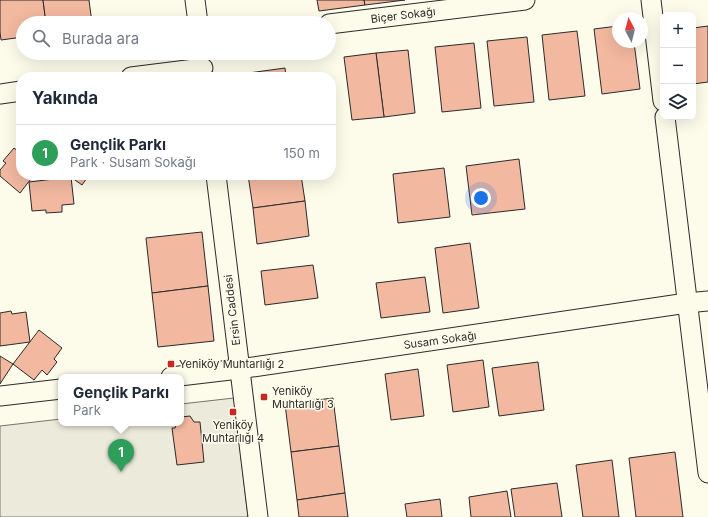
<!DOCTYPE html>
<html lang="tr">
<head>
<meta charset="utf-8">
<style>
	body { margin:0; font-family:Inter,sans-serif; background:#f6f6f7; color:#1f2937 }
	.controls { position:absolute; right:12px; top:12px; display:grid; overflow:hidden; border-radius:8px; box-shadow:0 4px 16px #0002 }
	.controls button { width:36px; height:36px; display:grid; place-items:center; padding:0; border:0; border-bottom:1px solid #e0e1e3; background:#fff; color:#1f2937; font:20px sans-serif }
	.compass { position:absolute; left:612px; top:12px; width:36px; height:36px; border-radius:50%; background:#fff; box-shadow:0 4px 16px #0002; rotate:353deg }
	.you { position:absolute; left:481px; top:198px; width:14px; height:14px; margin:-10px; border:3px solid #fff; border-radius:50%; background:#1a73e8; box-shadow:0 0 0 6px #1a73e833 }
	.badge { display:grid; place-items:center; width:26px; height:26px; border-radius:50%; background:#c62828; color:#fff; font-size:13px; font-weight:700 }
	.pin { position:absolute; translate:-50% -33px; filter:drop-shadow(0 1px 2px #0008) }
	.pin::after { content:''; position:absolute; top:21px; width:14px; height:12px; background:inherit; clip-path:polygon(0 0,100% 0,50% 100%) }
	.popup { position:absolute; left:58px; top:374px; width:126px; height:52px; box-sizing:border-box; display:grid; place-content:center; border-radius:8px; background:#fff; filter:drop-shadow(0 1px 3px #0005); font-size:13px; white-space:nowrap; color:#747a83 }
	.popup b { font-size:15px; color:#1f2937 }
	.popup::after { content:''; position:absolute; left:50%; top:100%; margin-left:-8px; border:8px solid transparent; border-top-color:#fff }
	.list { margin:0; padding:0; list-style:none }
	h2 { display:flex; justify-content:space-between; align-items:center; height:52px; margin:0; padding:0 16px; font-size:17px }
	h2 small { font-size:13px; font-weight:400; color:#747a83 }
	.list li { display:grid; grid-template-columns:26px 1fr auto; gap:12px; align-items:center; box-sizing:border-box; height:56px; padding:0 16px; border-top:1px solid #e0e1e3 }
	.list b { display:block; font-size:15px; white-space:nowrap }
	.list p { margin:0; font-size:13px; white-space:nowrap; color:#747a83 }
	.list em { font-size:13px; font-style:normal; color:#747a83 }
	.icon { flex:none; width:22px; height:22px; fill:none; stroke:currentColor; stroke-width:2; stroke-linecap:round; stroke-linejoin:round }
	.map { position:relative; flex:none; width:708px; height:517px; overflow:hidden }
	.search { position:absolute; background:#fff; box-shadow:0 4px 16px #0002; left:16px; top:16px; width:320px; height:44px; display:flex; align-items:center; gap:10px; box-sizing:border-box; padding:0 14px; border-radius:22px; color:#747a83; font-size:15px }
	.panel { position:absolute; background:#fff; box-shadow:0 4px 16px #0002; left:16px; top:72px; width:320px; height:108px; border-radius:16px }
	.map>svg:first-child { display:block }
	.green { fill:#ecebdb; stroke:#74746e }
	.building { fill:#f2b8a0; stroke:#2b2b2b }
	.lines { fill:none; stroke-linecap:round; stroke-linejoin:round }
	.street-casing { stroke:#2b2b2b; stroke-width:21 }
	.street { stroke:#fdfbea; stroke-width:19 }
	.poi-dot { fill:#c62828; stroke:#fdfbea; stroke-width:1.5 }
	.labels { text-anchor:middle; stroke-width:3; stroke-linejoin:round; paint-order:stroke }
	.street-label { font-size:11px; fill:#2b2b2b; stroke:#fdfbea }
	.poi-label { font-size:11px; fill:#2b2b2b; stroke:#fdfbea; text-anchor:start }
</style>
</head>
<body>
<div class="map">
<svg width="708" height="517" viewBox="0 0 708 517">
	<rect width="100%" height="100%" fill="#fdfbea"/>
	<polygon class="green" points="234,398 248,517 0,517 0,426 61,419 61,423 181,423 181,404"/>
	<g class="building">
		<polygon points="0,0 43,0 46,23 23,23 23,37 1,40 0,32"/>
		<polygon points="43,0 89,0 92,23 46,23"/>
		<polygon points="317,0 364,0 365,5 319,11"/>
		<polygon points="364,0 405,0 365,5"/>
		<polygon points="618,26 618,42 634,42 640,89 602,94 594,29"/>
		<polygon points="708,26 708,82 693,84 693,28"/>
		<polygon points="577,31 585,96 549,100 542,35"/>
		<polygon points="527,37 534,102 494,106 487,41"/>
		<polygon points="474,43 481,108 442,112 435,47"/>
		<polygon points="408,50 415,113 384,117 376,53"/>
		<polygon points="376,53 384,117 352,120 344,57"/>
		<polygon points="285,68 286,77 235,77 234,75"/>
		<polygon points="14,148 19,152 21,150 21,175 34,175 20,193 0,176 0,170 6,163 3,161"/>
		<polygon points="519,159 525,209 472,215 466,166"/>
		<polygon points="444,168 450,217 398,223 393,174"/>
		<polygon points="68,175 89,175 82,185"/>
		<polygon points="248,175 301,175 305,201 253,208"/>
		<polygon points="71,177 74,204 62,205 62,212 46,213 46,210 32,211 29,182"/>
		<polygon points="305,201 309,236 257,244 253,208"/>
		<polygon points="202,232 208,286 152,293 146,238"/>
		<polygon points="470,243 479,308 443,313 435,248"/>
		<polygon points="313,265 318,298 265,305 261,271"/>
		<polygon points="425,277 430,312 381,318 376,283"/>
		<polygon points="208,286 214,341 158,347 152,293"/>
		<polygon points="11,311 12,314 26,312 30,342 0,346 0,313"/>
		<polygon points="39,330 62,348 54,359 57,362 47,375 42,370 34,380 13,364"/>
		<polygon points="0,356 13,364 0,384"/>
		<polygon points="483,360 489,407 453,412 447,365"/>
		<polygon points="538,362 544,410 499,416 492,368"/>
		<polygon points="418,369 424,416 391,420 385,374"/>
		<polygon points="333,398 339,446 291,452 285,404"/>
		<polygon points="190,416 194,422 200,422 204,462 177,465 172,428 175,428 177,423 181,423 181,417"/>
		<polygon points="339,446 345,493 297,500 291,452"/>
		<polygon points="675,452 683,517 636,517 629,458"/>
		<polygon points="612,460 619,517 583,517 576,465"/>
		<polygon points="557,483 562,517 515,517 511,489"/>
		<polygon points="507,491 511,517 471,517 469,497"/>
		<polygon points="345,493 348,517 299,517 297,500"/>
		<polygon points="440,499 442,517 407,517 405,504"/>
	</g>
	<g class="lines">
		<g class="street-casing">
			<g id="street">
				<polyline points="195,0 198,23"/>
				<polyline points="651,0 663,101"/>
				<polyline points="329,24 525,0"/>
				<polyline points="131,77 203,68"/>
				<polyline points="0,94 21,91"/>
				<polyline points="665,117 708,473"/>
				<polyline points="216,175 258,517"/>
				<polyline points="171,377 239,369 687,303 708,301"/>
				<polyline points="0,396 61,389"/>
			</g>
		</g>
		<use href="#street" class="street"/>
	</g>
	<g class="poi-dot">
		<rect x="167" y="360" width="8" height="8" rx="2"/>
		<rect x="260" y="393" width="8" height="8" rx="2"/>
		<rect x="229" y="408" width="8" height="8" rx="2"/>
	</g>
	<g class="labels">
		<g class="street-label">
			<text transform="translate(403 15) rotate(-7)" y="4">Biçer Sokağı</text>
			<text transform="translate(232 310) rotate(-97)" y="4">Ersin Caddesi</text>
			<text transform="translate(440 340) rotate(-8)" y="4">Susam Sokağı</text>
		</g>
		<g class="poi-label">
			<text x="179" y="368">Yeniköy Muhtarlığı 2</text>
			<text x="272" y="395">Yeniköy<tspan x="272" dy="13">Muhtarlığı 3</tspan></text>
			<text x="233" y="429" text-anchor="middle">Yeniköy<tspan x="233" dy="13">Muhtarlığı 4</tspan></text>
		</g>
	</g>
</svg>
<div class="controls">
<button>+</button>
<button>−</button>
<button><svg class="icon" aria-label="layers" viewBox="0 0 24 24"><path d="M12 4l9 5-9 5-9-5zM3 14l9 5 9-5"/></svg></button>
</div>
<svg class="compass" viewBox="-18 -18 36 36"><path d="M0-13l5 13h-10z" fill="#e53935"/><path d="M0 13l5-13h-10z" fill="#747a83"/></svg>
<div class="you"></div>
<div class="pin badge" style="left:121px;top:472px;background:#2e9e5b">1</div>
<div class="popup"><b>Gençlik Parkı</b>Park</div>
<div class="search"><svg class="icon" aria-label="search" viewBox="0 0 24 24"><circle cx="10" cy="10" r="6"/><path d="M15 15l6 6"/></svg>Burada ara</div>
<section class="panel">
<h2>Yakında<small></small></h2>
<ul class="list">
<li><span class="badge" style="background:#2e9e5b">1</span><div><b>Gençlik Parkı</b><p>Park · Susam Sokağı</p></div><em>150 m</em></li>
</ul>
</section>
</div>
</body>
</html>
